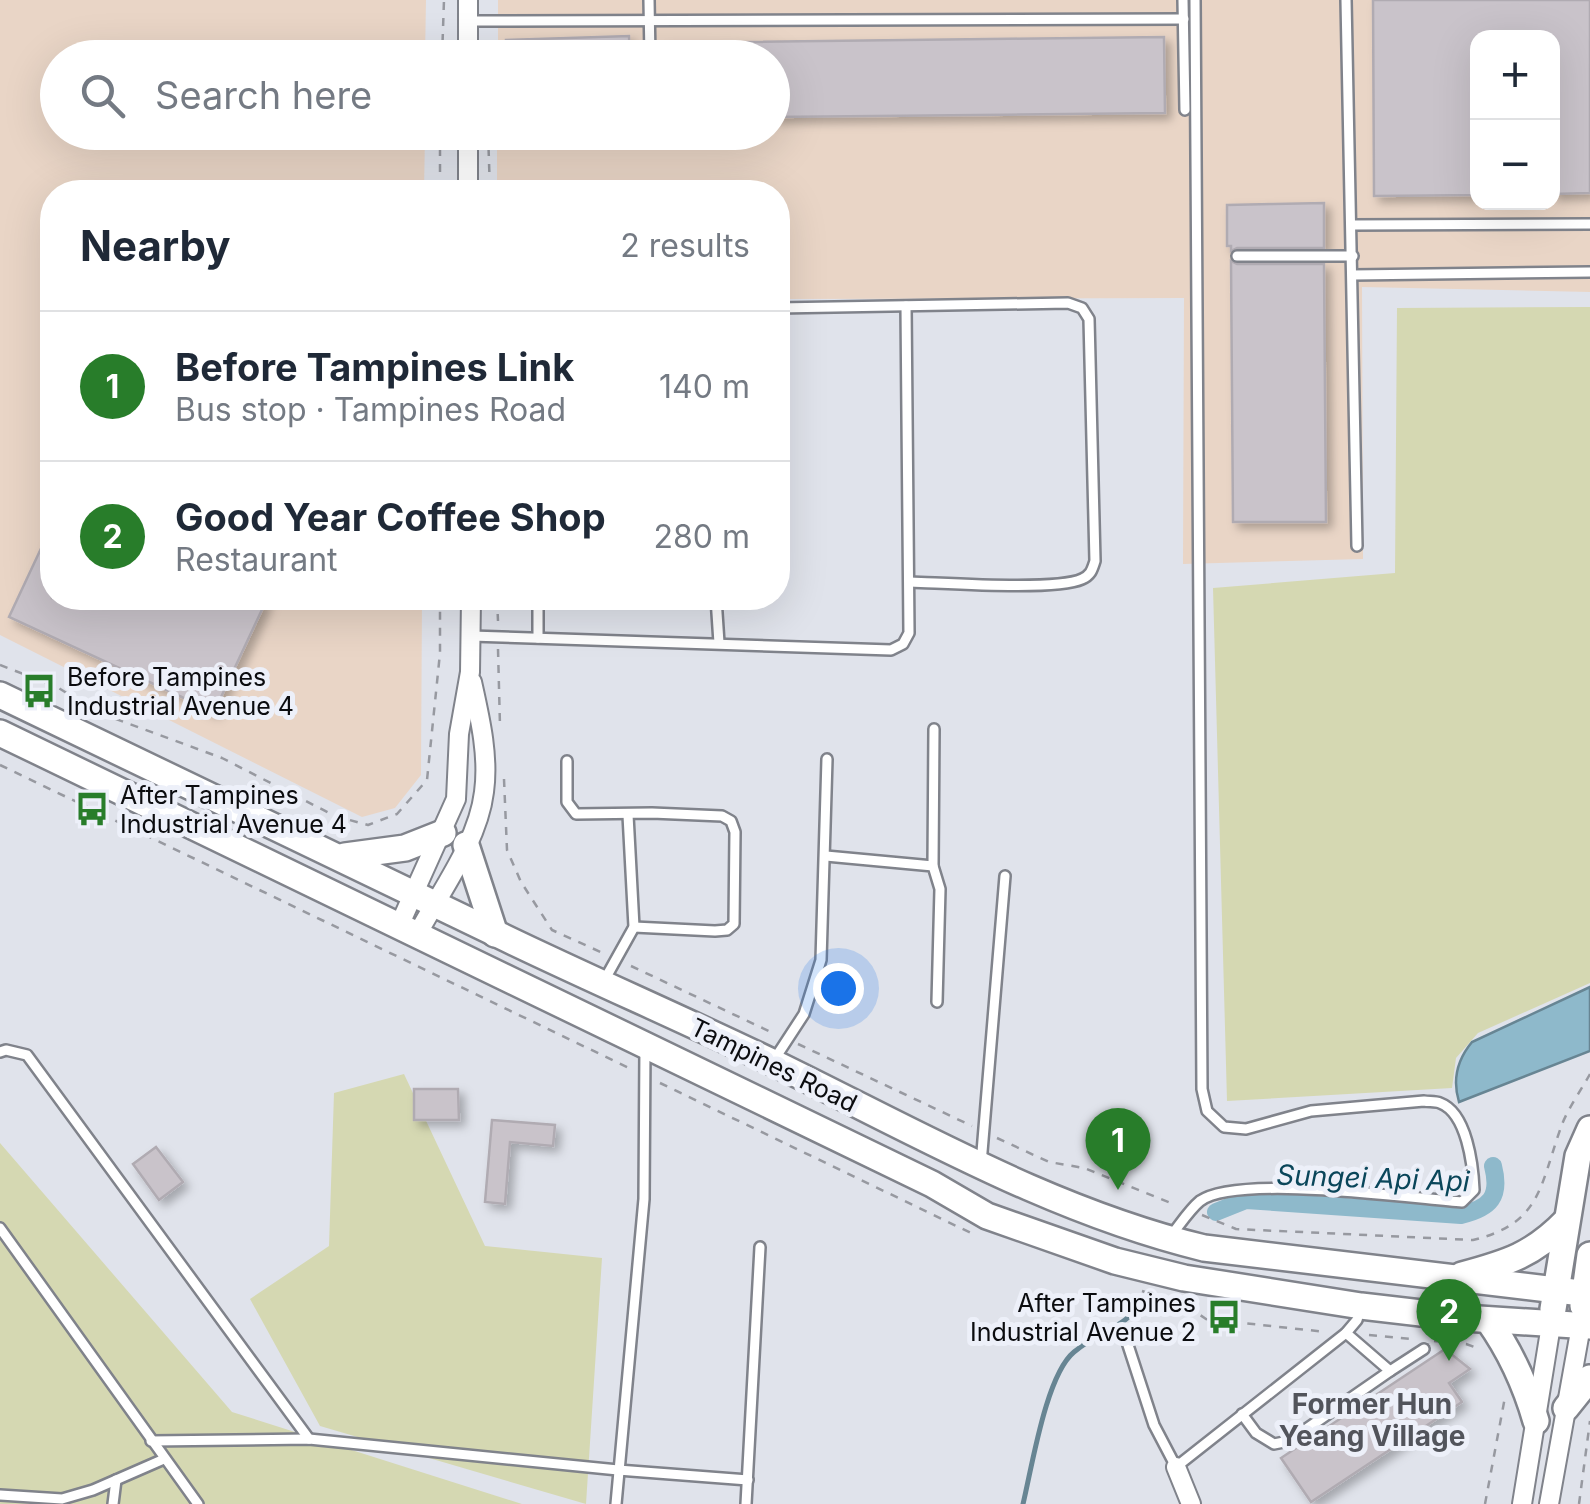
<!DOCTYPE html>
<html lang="en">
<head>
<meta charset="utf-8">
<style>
	body { margin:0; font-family:Inter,sans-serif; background:#f2f2f3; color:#1f2937 }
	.controls { position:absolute; right:30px; top:30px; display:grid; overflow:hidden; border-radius:20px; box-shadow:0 10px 40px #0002 }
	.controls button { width:90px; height:90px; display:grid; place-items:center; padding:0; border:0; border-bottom:2px solid #e0e1e3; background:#fff; color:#1f2937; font:50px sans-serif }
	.you { position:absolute; left:838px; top:988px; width:35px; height:35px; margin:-25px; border:8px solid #fff; border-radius:50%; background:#1a73e8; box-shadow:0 0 0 15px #1a73e833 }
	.badge { display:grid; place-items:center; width:65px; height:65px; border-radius:50%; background:#287d2a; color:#fff; font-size:32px; font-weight:700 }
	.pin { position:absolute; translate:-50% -82px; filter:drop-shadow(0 2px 5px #0008) }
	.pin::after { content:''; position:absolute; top:52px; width:35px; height:30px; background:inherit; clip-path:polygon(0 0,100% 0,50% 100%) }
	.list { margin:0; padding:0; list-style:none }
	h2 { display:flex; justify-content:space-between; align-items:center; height:130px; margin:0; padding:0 40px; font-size:42px }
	h2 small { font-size:32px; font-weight:400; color:#747a83 }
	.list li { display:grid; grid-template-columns:65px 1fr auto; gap:30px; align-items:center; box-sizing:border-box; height:150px; padding:0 40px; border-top:2px solid #e0e1e3 }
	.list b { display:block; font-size:38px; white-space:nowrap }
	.list p { margin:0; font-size:32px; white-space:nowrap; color:#747a83 }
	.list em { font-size:32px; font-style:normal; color:#747a83 }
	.icon { flex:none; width:55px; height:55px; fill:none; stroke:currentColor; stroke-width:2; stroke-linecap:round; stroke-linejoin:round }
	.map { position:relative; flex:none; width:1590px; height:1504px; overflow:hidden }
	.search { position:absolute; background:#fff; box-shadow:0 10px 40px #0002; left:40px; top:40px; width:750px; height:110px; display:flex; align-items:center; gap:25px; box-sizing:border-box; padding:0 35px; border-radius:55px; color:#747a83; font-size:38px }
	.panel { position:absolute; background:#fff; box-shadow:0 10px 40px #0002; left:40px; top:180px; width:750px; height:430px; border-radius:40px }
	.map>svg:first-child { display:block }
	.industrial { fill:#e9d5c6; fill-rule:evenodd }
	.green { fill:#d5d8b2 }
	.water { fill:#8eb9cb; stroke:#678593; stroke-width:2.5 }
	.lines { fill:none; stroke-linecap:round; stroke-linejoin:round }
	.stream { stroke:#678593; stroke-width:5 }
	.canal { stroke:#8eb9cb; stroke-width:18 }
	.building { fill:#c9c3ca; stroke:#b0abb2; stroke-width:2.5; filter:url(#shadow) }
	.lane-casing { stroke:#80838b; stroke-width:14 }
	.street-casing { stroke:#80838b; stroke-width:22 }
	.secondary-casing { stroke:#80838b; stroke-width:30 }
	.path { stroke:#9799a0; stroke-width:2.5; stroke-dasharray:8 8; stroke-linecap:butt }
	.lane { stroke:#fff; stroke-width:9 }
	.street { stroke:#fff; stroke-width:18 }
	.secondary { stroke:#fff; stroke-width:25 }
	.labels { text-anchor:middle; stroke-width:10; stroke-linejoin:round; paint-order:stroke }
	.poi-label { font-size:25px; fill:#0b0c0f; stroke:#edf0f9; text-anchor:start }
	.street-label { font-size:25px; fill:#0b0c0f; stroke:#edf0f9 }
	.water-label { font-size:28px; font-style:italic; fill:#0a465a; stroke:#edf0f9 }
	.neighbourhood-label { font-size:28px; font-weight:bold; fill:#52545b; stroke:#edf0f9 }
</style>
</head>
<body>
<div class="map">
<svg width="1590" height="1504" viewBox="0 0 1590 1504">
	<defs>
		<filter id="shadow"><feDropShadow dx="5.5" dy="5.5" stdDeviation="5" flood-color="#0004"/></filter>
	</defs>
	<rect width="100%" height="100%" fill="#e0e3eb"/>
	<g class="industrial">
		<polygon points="0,0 426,0 425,57 58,58 58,132 425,133 424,192 52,192 52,598 422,598 421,775 395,808 362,817 0,635"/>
		<path d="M498 0H1590V292L1362 287 1363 559 1183 564 1184 298 778 299V192H497V133L772 132V58L498 57ZM1478 38H1552V202H1478Z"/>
	</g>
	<g class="green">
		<polygon points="1590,307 1590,983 1478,1033 1456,1058 1452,1088 1227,1101 1213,588 1395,573 1397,308"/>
		<polygon points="404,1074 485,1246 602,1258 586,1504 320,1426 250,1299 329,1246 334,1093"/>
		<polygon points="0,1143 232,1412 522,1504 0,1504"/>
	</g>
	<path class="water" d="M1590 987V1051L1459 1102C1452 1079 1457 1060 1472 1042Z"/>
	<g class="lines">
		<path class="stream" d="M1023 1504C1032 1467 1046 1375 1074 1352 1103 1328 1123 1331 1146 1297"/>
		<path class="canal" d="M1216 1212 1246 1200 1461 1215C1490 1208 1501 1197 1493 1166"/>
	</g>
	<g class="building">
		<polygon points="1373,0 1590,0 1590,193 1552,194 1552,38 1478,38 1478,195 1374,196"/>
		<polygon points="629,36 630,58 507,58 506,40"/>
		<polygon points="1164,37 1165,113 772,117 772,58 665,58 665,43"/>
		<polygon points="1324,203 1324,248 1237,248 1231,251 1231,246 1227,246 1227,205"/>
		<polygon points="1231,261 1237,264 1324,264 1326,522 1233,522"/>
		<polygon points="52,525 52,598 258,598 266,601 214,712 9,617"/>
		<polygon points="414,1089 458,1089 459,1120 414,1120"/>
		<polygon points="492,1120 555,1125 553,1146 510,1142 505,1204 485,1202"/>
		<polygon points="156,1147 183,1182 159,1200 133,1164"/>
		<polygon points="1445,1349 1470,1369 1449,1383 1462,1402 1311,1502 1281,1458"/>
	</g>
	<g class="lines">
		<g class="lane-casing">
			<g id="lane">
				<polyline points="649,0 650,58"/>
				<polyline points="1183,0 1185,110"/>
				<polyline points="1346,0 1357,546"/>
				<polyline points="468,21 1184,19"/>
				<polyline points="1353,225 1590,224"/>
				<polyline points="1237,256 1353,256"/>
				<polyline points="1353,275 1590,272"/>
				<path d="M778 308 1068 303 1082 308 1089 319 1095 561C1092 570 1091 575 1082 579 1056 591 945 583 911 582"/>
				<polyline points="716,598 719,643"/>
				<polyline points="471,636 891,650 903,644 909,633 906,306"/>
				<polyline points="538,638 538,598"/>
				<polyline points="567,761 567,802 576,814 652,813 722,816 731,821 735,832 734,924 727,930 715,931 634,927"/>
				<polyline points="826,856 933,866 940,889 937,1002"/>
				<polyline points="933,866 934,729"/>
				<polyline points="605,979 634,927 628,815"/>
				<polyline points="0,1052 6,1050 27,1055 309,1439"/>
				<polyline points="774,1060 804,1014 821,960 827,759"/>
				<polyline points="981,1164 1005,876"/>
				<polyline points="0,1228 198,1504"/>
				<path d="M1170 1237C1179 1226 1189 1210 1200 1201 1237 1174 1410 1198 1462 1202L1474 1190C1473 1165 1467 1113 1440 1103 1435 1101 1429 1102 1424 1101L1311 1111 1246 1129 1224 1127 1207 1111 1202 1089 1195 0"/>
				<polyline points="1126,1339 1154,1425 1176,1467 1346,1333 1357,1320 1360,1310"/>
				<polyline points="1390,1371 1424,1349"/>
				<polyline points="1242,1414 1256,1433 1274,1444 1289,1441 1390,1371 1346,1333"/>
				<polyline points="151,1441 309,1439 618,1470 748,1480"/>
				<polyline points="0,1495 62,1499 93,1490 164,1459"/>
				<polyline points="113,1504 116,1480"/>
				<polyline points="616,1504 644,1199 645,1047"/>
				<polyline points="746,1504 760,1247"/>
			</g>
		</g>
		<g class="street-casing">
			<g id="street">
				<polyline points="468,0 468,58"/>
				<polyline points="468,132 468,192"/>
				<polyline points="399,926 456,799 459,734 470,672 471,598"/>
				<path d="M417 935C440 892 478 842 484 792 489 756 480 718 472 682"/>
				<polyline points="1176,1467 1191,1504"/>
				<polyline points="1522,1504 1551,1325"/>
				<polyline points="1549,1504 1581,1326"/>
			</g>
		</g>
		<g class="secondary-casing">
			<g id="secondary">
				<path d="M0 695C167 774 333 855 499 935 590 979 683 1019 774 1063 914 1131 1051 1211 1204 1248L1590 1294"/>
				<polyline points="0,733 932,1184 987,1216 1115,1261 1184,1278 1361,1306 1464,1318 1590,1326"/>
				<polyline points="466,845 495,934"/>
				<polyline points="345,856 405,848 443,833"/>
				<path d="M1462 1275C1507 1263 1533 1255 1566 1221"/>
				<polyline points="1583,1306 1590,1255"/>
				<polyline points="1553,1309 1578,1156 1590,1129"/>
				<path d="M1488 1320C1511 1352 1525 1383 1536 1421"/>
				<polyline points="1566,1408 1590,1378"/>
			</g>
		</g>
		<g class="path">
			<polyline points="442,58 444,0"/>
			<polyline points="440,132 440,192"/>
			<polyline points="488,132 490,192"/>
			<polyline points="497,598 498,621"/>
			<polyline points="498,649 500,726"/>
			<polyline points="0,665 57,687 97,712 222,758 335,816 368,825 397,814 427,780 440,653 440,598"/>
			<polyline points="0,765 631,1069"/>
			<polyline points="504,779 507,850 521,882 552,930 605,954"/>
			<polyline points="631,966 773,1033"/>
			<polyline points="798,1044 972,1126"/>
			<polyline points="660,1083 973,1234"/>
			<polyline points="997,1138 1049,1162 1084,1168 1176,1205"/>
			<path d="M1202 1215 1236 1229 1473 1240C1540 1224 1540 1187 1560 1130 1566 1111 1580 1092 1590 1074"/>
			<polyline points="1142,1291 1187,1306 1206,1319 1326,1332"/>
			<polyline points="1369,1335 1411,1339"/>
			<polyline points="1434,1341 1466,1344 1480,1349"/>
			<polyline points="1485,1504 1505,1397"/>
			<polyline points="1579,1504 1590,1421"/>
		</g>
		<use href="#lane" class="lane"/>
		<use href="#street" class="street"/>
		<use href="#secondary" class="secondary"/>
	</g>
	<defs>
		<g id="bus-bare" transform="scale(2.7)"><path d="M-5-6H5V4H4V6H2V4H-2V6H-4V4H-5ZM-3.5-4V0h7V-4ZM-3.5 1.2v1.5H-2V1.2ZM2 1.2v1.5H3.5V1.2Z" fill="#287d2a" stroke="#edf0f9" stroke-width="2.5" paint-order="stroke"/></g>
	</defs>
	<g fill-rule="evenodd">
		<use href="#bus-bare" x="39" y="691"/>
		<use href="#bus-bare" x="92" y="809"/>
		<use href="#bus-bare" x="1224" y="1317"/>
	</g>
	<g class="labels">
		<g class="poi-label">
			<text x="67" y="686">Before Tampines<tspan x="67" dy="29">Industrial Avenue 4</tspan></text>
			<text x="120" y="804">After Tampines<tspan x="120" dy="29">Industrial Avenue 4</tspan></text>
			<text x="1196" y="1312" text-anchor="end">After Tampines<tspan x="1196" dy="29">Industrial Avenue 2</tspan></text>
		</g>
		<g class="street-label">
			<text transform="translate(774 1065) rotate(26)" y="9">Tampines Road</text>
		</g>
		<g class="water-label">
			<text transform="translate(1373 1178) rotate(2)" y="10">Sungei Api Api</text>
		</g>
		<g class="neighbourhood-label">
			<text x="1372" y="1414">Former Hun<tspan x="1372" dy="32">Yeang Village</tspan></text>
		</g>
	</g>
</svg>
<div class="controls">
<button>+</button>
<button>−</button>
</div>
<div class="you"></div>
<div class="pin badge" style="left:1118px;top:1190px">1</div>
<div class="pin badge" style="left:1449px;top:1361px">2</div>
<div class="search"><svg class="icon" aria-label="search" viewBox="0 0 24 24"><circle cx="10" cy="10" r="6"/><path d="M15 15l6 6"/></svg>Search here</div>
<section class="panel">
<h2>Nearby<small>2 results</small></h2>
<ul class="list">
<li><span class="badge">1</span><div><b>Before Tampines Link</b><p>Bus stop · Tampines Road</p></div><em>140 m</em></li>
<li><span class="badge">2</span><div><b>Good Year Coffee Shop</b><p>Restaurant</p></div><em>280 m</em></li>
</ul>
</section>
</div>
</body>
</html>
